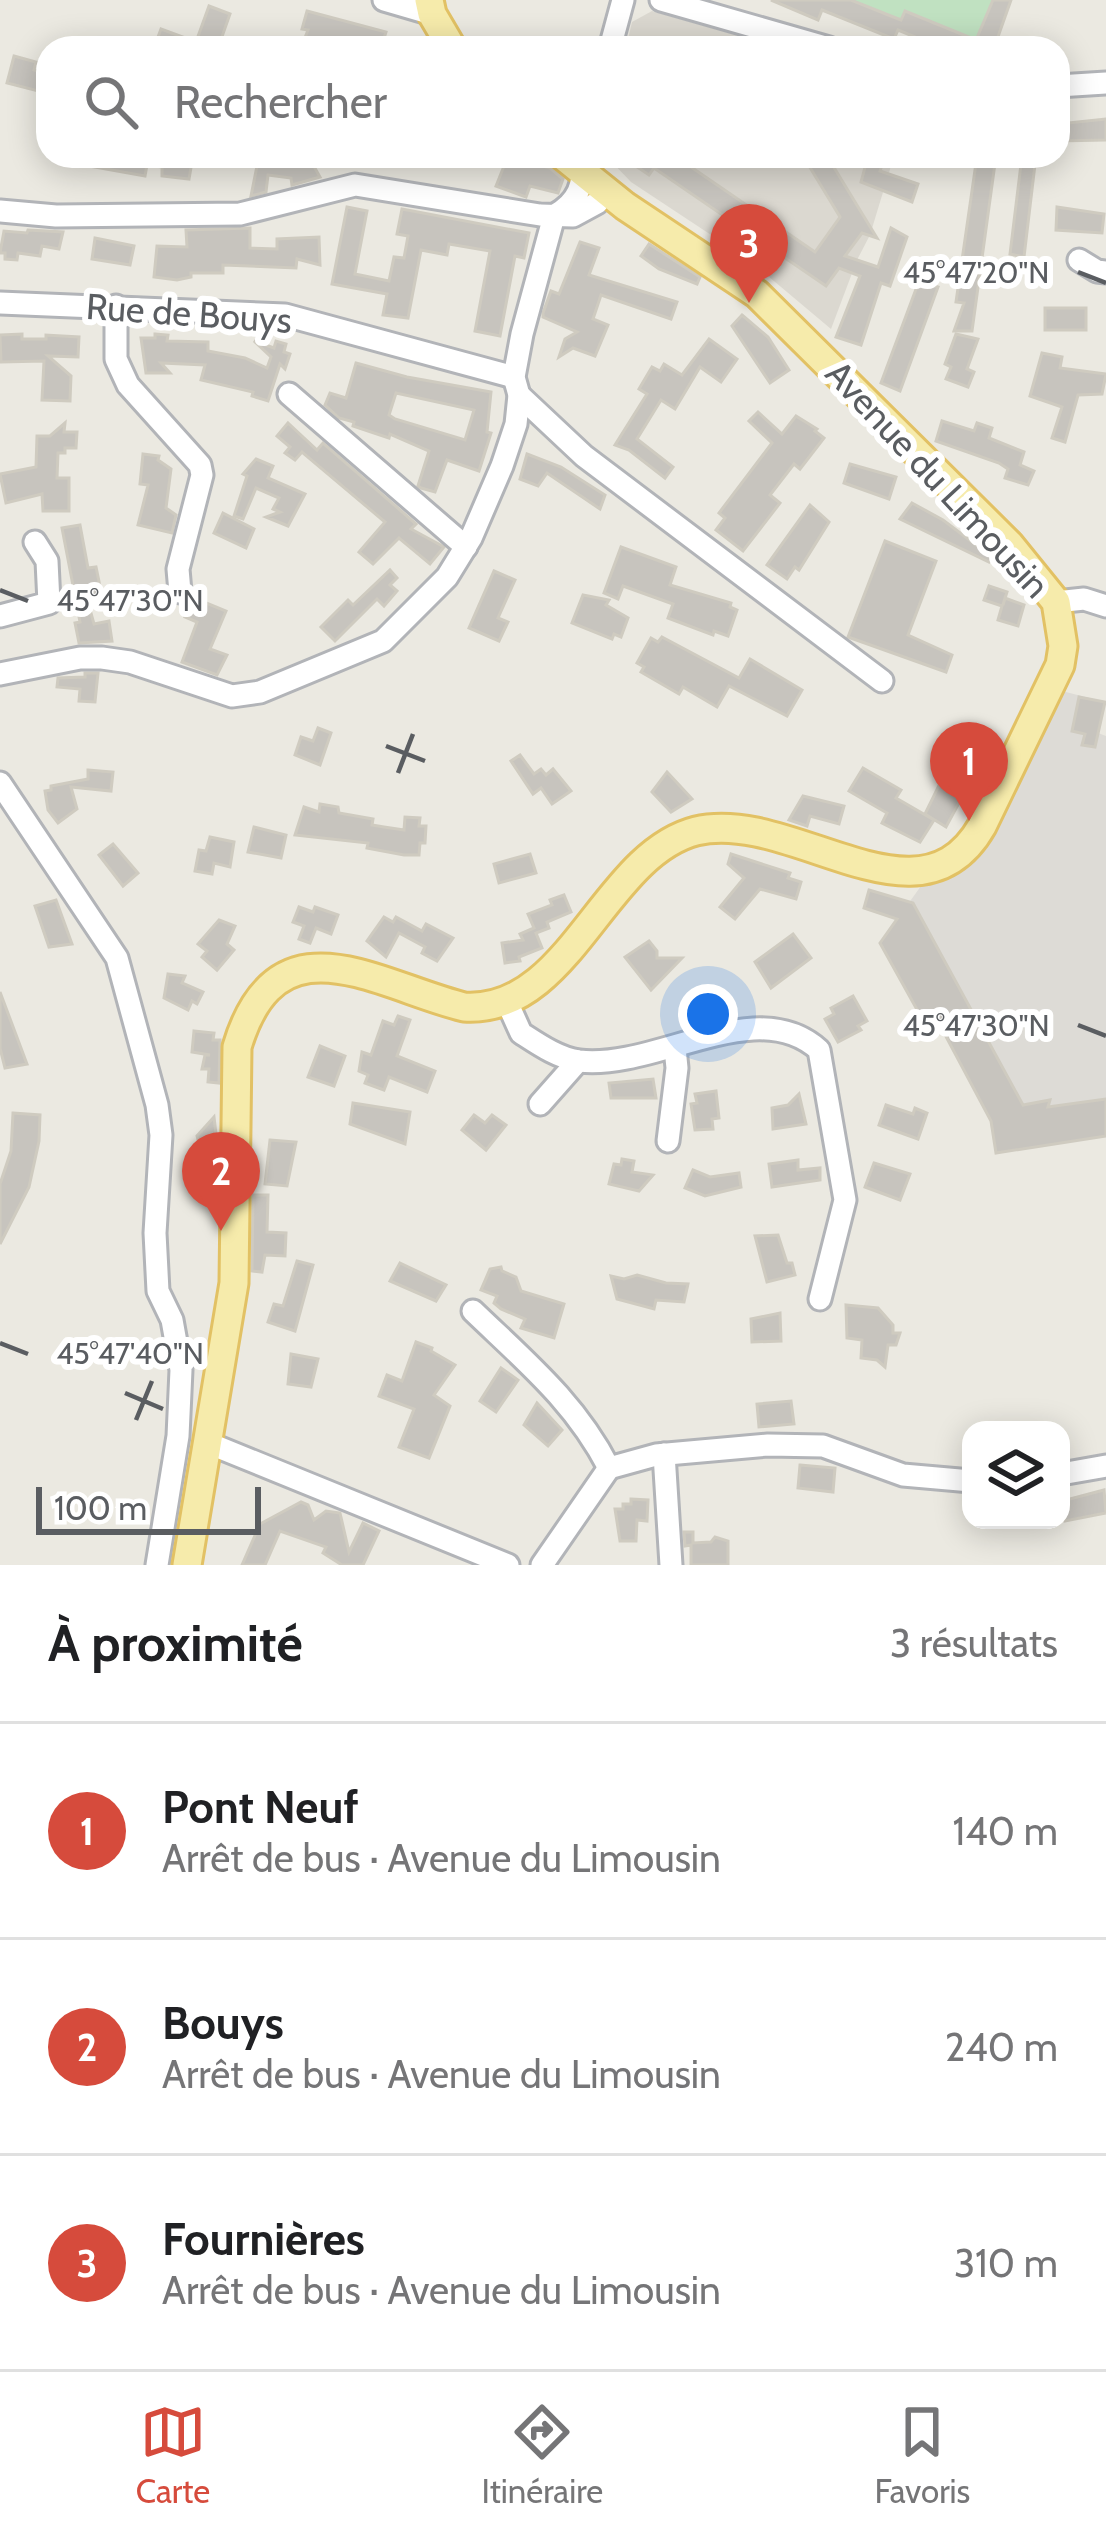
<!DOCTYPE html>
<html lang="fr">
<head>
<meta charset="utf-8">
<style>
	body { margin:0; font-family:Cabin,sans-serif; background:#f6f6f6; color:#202124 }
	.controls { position:absolute; right:36px; bottom:36px; display:grid; overflow:hidden; border-radius:24px; box-shadow:0 6px 30px #0003 }
	.controls button { width:108px; height:108px; display:grid; place-items:center; padding:0; border:0; border-bottom:3px solid #e0e0e0; background:#fff; color:#202124; font:60px sans-serif }
	.scale { position:absolute; left:36px; bottom:30px; width:225px; box-sizing:border-box; padding-left:12px; border:6px solid #5a5d61; border-top:0; font-size:33px; line-height:42px; white-space:nowrap; color:#5a5d61; -webkit-text-stroke:9px #fff; paint-order:stroke }
	.you { position:absolute; left:708px; top:1014px; width:42px; height:42px; margin:-30px; border:9px solid #fff; border-radius:50%; background:#1a73e8; box-shadow:0 0 0 18px #1a73e833 }
	.badge { display:grid; place-items:center; width:78px; height:78px; border-radius:50%; background:#d64b3c; color:#fff; font-size:39px; font-weight:700 }
	.pin { position:absolute; translate:-50% -99px; filter:drop-shadow(0 3px 6px #0008) }
	.pin::after { content:''; position:absolute; top:63px; width:42px; height:36px; background:inherit; clip-path:polygon(0 0,100% 0,50% 100%) }
	.list { margin:0; padding:0; list-style:none }
	h2 { display:flex; justify-content:space-between; align-items:center; height:156px; margin:0; padding:0 48px; font-size:51px }
	h2 small { font-size:39px; font-weight:400; color:#757577 }
	.list li { display:grid; grid-template-columns:78px 1fr auto; gap:36px; align-items:center; box-sizing:border-box; height:216px; padding:0 48px; border-top:3px solid #e0e0e0 }
	.list b { display:block; font-size:45px; white-space:nowrap }
	.list p { margin:0; font-size:39px; white-space:nowrap; color:#757577 }
	.list em { font-size:39px; font-style:normal; color:#757577 }
	.icon { flex:none; width:66px; height:66px; fill:none; stroke:currentColor; stroke-width:2; stroke-linecap:round; stroke-linejoin:round }
	.map { position:relative; flex:none; width:1106px; height:1565px; overflow:hidden }
	.search { position:absolute; background:#fff; box-shadow:0 6px 30px #0003; left:36px; right:36px; top:36px; height:132px; display:flex; align-items:center; gap:30px; box-sizing:border-box; padding:0 42px; border-radius:36px; color:#757577; font-size:45px }
	.sheet { height:804px; background:#fff }
	nav { display:flex; justify-content:space-around; align-items:center; box-sizing:border-box; height:168px; border-top:3px solid #e0e0e0; background:#fff; font-size:33px; color:#757577 }
	nav a { display:grid; justify-items:center; gap:6px }
	nav .on { color:#d64b3c }
	.map>svg:first-child { display:block }
	.industrial { fill:#dddbd6 }
	.education { fill:#dbd8d0 }
	.green { fill:#c0e1c1 }
	.building { fill:#c7c4be; stroke:#cfcbc0; stroke-width:3; fill-rule:evenodd }
	.lines { fill:none; stroke-linecap:round; stroke-linejoin:round }
	.minor-casing { stroke:#b2b4b8; stroke-width:27 }
	.major-casing { stroke:#e2c164; stroke-width:33 }
	.minor { stroke:#fff; stroke-width:21 }
	.major { stroke:#f6ebab; stroke-width:27 }
	.ticks { fill:none; stroke:#5a5d61; stroke-width:4.5 }
	.labels { text-anchor:middle; stroke-width:12; stroke-linejoin:round; paint-order:stroke }
	.street-label { font-size:36px; fill:#5a5d61; stroke:#fff }
	.ticks-label { font-size:30px; text-anchor:middle; fill:#5a5d61; stroke:#fff; stroke-width:12; stroke-linejoin:round; paint-order:stroke }
</style>
</head>
<body>
<div class="map">
<svg width="1106" height="1565" viewBox="0 0 1106 1565">
	<rect width="100%" height="100%" fill="#ebe9e1"/>
	<polygon class="industrial" points="1058,690 1105,702 1098,733 1106,736 1106,1136 996,1153 989,1117 942,1030 930,1033 880,943 921,886 953,876 980,855"/>
	<g class="education">
		<polygon points="652,11 781,48 626,48 632,22"/>
		<polygon points="606,156 894,156 870,235 857,260 831,329 749,260 631,182"/>
	</g>
	<polygon class="green" points="851,0 993,0 976,40 906,11 901,20"/>
	<g class="building">
		<polygon points="771,0 851,0 901,20 905,11 976,40 993,0 1011,0 994,48 942,48 898,30 894,39 822,10 818,20"/>
		<polygon points="209,6 230,14 218,48 154,48 161,29 196,42"/>
		<polygon points="307,11 386,32 381,48 363,45 362,48 301,48 308,30 302,29"/>
		<polygon points="14,56 36,62 34,70 46,73 42,92 7,83"/>
		<polygon points="1106,119 1106,140 1058,141 1058,124"/>
		<polygon points="68,156 193,156 189,179 162,176 162,167 147,165 145,176 67,162"/>
		<polygon points="259,156 312,163 320,177 292,185 291,178 268,175 266,192 251,196"/>
		<polygon points="508,156 550,168 563,179 558,193 530,186 526,197 496,186"/>
		<polygon points="621,156 675,156 815,252 840,217 803,156 827,156 877,238 862,233 845,256 878,267 891,228 907,237 890,286 881,283 861,345 836,337 860,276 839,268 826,286 654,168 649,175"/>
		<polygon points="868,156 885,156 880,171 918,184 912,202 861,182"/>
		<polygon points="977,156 996,156 972,331 954,331 964,303 956,302"/>
		<polygon points="1022,156 1036,156 1024,257 1010,254"/>
		<polygon points="347,207 367,211 355,274 389,281 394,257 404,258 408,236 397,234 402,209 529,233 524,258 515,256 500,336 475,331 490,251 449,244 447,255 421,250 408,318 383,315 387,294 332,284"/>
		<polygon points="1057,207 1104,214 1102,233 1056,230"/>
		<polygon points="250,228 250,248 277,249 277,239 319,237 320,265 297,259 296,268 223,265 223,273 191,273 191,277 177,280 154,277 157,246 187,247 186,230"/>
		<polygon points="28,230 63,232 59,249 42,246 40,256 18,253 17,260 5,259 5,253 0,253 4,231 27,233"/>
		<polygon points="95,238 134,246 130,265 92,259"/>
		<polygon points="580,242 599,248 589,275 677,302 671,319 601,295 593,319 608,325 595,356 573,348 559,357 565,339 577,332 543,317 543,313 551,291 559,294"/>
		<polygon points="649,244 700,277 697,284 659,269 641,256"/>
		<polygon points="919,281 938,287 900,391 881,383"/>
		<rect x="1045" y="308" width="41" height="22"/>
		<polygon points="742,315 768,337 789,370 770,383 732,326"/>
		<polygon points="22,334 22,339 46,339 46,335 79,337 78,357 48,356 71,376 70,401 42,400 44,361 1,362 0,335"/>
		<polygon points="155,334 168,335 167,341 208,342 208,351 245,358 267,368 271,357 254,341 274,348 276,341 286,344 284,352 290,354 285,369 280,364 268,401 252,396 253,392 201,380 205,365 161,363 170,373 146,373 141,338 155,338"/>
		<polygon points="956,334 978,339 967,369 974,372 968,387 946,379 951,367 945,364"/>
		<polygon points="709,339 737,359 721,382 700,367 675,409 661,400 637,439 673,467 665,478 629,450 615,445 647,394 639,389 652,367 660,371 664,364 682,375"/>
		<polygon points="1042,353 1062,357 1060,368 1106,374 1102,394 1078,395 1065,442 1052,438 1062,407 1030,396"/>
		<path d="M356 363 407 377 491 392 487 432 491 433 479 471 447 460 435 492 421 488 418 486 429 451 390 434 389 438 353 426 354 422 339 418 325 405 330 393 346 398ZM396 393 474 410 465 440 395 419 389 415Z"/>
		<polygon points="758,412 782,434 796,416 817,429 815,431 824,438 800,469 794,464 770,495 780,503 743,551 716,530 725,518 719,513 772,443 749,421"/>
		<polygon points="942,421 974,431 977,423 992,428 989,438 1024,452 1020,465 1034,471 1028,485 1005,478 1008,469 999,463 936,441"/>
		<polygon points="65,423 64,432 77,432 76,448 65,448 65,453 58,453 57,478 69,478 69,511 43,511 42,494 6,503 0,474 36,467 37,436 50,436"/>
		<polygon points="288,423 317,450 323,443 416,524 411,529 444,547 430,564 399,538 373,564 359,552 385,522 302,452 295,460 285,453 290,447 277,436"/>
		<polygon points="143,454 159,456 158,460 171,469 166,508 176,515 172,533 138,525 148,485 140,484"/>
		<polygon points="527,454 561,467 605,495 600,509 547,473 538,486 520,479"/>
		<polygon points="256,459 273,466 268,478 305,494 288,526 266,517 280,512 273,509 279,498 256,488 243,519 234,516 247,476 243,474"/>
		<polygon points="850,464 896,477 889,499 844,483"/>
		<polygon points="912,503 943,520 992,557 989,562 900,519"/>
		<polygon points="810,505 829,522 799,570 795,567 787,579 767,565"/>
		<polygon points="223,513 254,529 246,548 214,533"/>
		<polygon points="80,525 88,568 96,567 102,596 87,599 94,624 109,621 112,641 79,643 75,623 80,622 62,528"/>
		<polygon points="885,541 936,561 908,635 952,655 946,672 848,637"/>
		<polygon points="621,547 676,567 670,585 731,603 730,607 737,610 728,636 714,631 713,635 668,618 673,604 623,586 618,599 604,593"/>
		<polygon points="390,570 397,578 390,585 397,591 384,606 377,599 335,641 321,627 348,600 353,605"/>
		<polygon points="494,571 515,580 498,618 508,622 499,641 469,628"/>
		<polygon points="989,586 1007,592 1003,605 1005,598 1024,605 1018,626 998,620 1002,606 984,600"/>
		<polygon points="583,595 609,600 606,605 628,618 621,637 614,634 612,639 572,623"/>
		<polygon points="194,598 226,611 210,649 227,655 217,675 182,662 197,622 185,617"/>
		<polygon points="662,637 739,678 750,659 802,690 787,716 729,686 717,707 683,687 679,694 641,672 644,667 637,663 651,638 658,642"/>
		<polygon points="85,673 98,673 95,702 79,701 80,689 57,687 58,678 85,677"/>
		<polygon points="1079,697 1105,702 1095,747 1082,745 1085,734 1072,731"/>
		<polygon points="318,728 331,733 320,765 295,755 301,737 313,741"/>
		<polygon points="520,755 534,774 541,769 546,775 553,769 571,791 552,804 541,788 533,794 511,761"/>
		<polygon points="863,768 901,790 896,798 934,820 920,842 882,823 887,813 849,791"/>
		<polygon points="88,770 113,772 111,791 71,787 77,809 58,823 48,810 45,791 51,790 51,786 88,779"/>
		<polygon points="667,772 692,799 671,812 652,792"/>
		<polygon points="944,775 967,788 946,827 925,814"/>
		<polygon points="803,796 844,806 839,824 810,816 807,826 789,820"/>
		<polygon points="320,804 338,807 339,813 373,819 372,825 384,827 404,830 405,817 420,818 419,826 426,826 425,843 420,843 419,855 404,855 367,848 368,843 295,835 304,807 319,812"/>
		<polygon points="254,827 286,835 281,858 248,852"/>
		<polygon points="210,837 234,842 230,867 214,863 212,874 195,871 199,850 206,851"/>
		<polygon points="113,844 138,873 123,886 99,855"/>
		<polygon points="530,854 536,873 499,883 494,864"/>
		<polygon points="731,854 790,873 788,878 801,882 796,899 760,889 735,919 720,907 744,878 728,864"/>
		<polygon points="869,890 913,903 1023,1105 1050,1100 1048,1107 1106,1099 1106,1136 996,1153 991,1121 942,1029 930,1033 880,943 897,919 864,908"/>
		<polygon points="564,895 571,912 547,922 549,928 536,933 542,948 519,957 520,961 505,963 502,943 523,940 520,934 534,928 528,914 552,905 550,900"/>
		<polygon points="56,900 72,944 49,947 35,906"/>
		<polygon points="299,907 313,912 315,907 338,915 331,934 316,928 310,943 299,939 304,926 293,922"/>
		<polygon points="384,917 393,922 396,917 422,931 426,924 453,938 437,961 422,953 425,947 399,933 386,957 367,941"/>
		<polygon points="219,920 235,926 227,944 234,950 217,970 202,957 207,951 198,944"/>
		<polygon points="793,934 811,958 771,988 755,962"/>
		<polygon points="649,941 657,951 657,958 682,958 651,990 625,957"/>
		<polygon points="168,974 185,976 182,983 203,992 197,1004 192,1001 188,1010 164,998"/>
		<polygon points="0,992 27,1064 5,1068 0,1048"/>
		<polygon points="853,996 867,1021 858,1026 861,1030 838,1042 825,1019 834,1014 831,1008"/>
		<polygon points="398,1016 410,1020 397,1056 435,1071 427,1092 389,1077 384,1090 365,1083 368,1075 359,1071 362,1052 371,1055 383,1021 394,1025"/>
		<polygon points="194,1031 214,1033 213,1040 220,1040 219,1083 208,1082 209,1069 202,1069 205,1055 210,1055 192,1052"/>
		<polygon points="320,1046 345,1056 334,1086 308,1077"/>
		<polygon points="653,1079 656,1098 611,1098 609,1083"/>
		<polygon points="716,1091 719,1118 712,1119 713,1129 695,1130 691,1104 697,1103 695,1094"/>
		<polygon points="799,1094 806,1124 773,1129 772,1108 788,1105"/>
		<polygon points="353,1103 410,1112 405,1144 350,1124"/>
		<polygon points="886,1105 913,1114 915,1108 927,1113 918,1139 879,1125"/>
		<polygon points="13,1113 40,1115 39,1141 29,1187 0,1244 0,1184 11,1151"/>
		<polygon points="474,1115 485,1123 492,1115 506,1125 486,1150 462,1130"/>
		<polygon points="214,1117 218,1151 217,1172 210,1172 197,1158 200,1154 194,1148 199,1143 197,1136"/>
		<polygon points="270,1140 296,1142 287,1186 265,1184"/>
		<polygon points="622,1159 634,1161 632,1172 653,1175 639,1191 609,1184 614,1164 621,1165"/>
		<polygon points="798,1160 798,1170 820,1168 820,1180 772,1187 769,1164"/>
		<polygon points="874,1163 910,1174 900,1200 865,1187"/>
		<polygon points="693,1170 710,1177 739,1173 741,1187 705,1196 685,1188"/>
		<polygon points="253,1195 268,1195 267,1232 286,1233 285,1256 265,1255 262,1272 252,1271"/>
		<polygon points="778,1235 787,1263 792,1263 795,1275 767,1282 755,1236"/>
		<polygon points="297,1261 313,1265 295,1331 268,1322 274,1304 283,1306"/>
		<polygon points="400,1263 446,1285 436,1301 390,1281"/>
		<polygon points="501,1267 502,1271 516,1277 521,1291 564,1304 554,1338 521,1328 525,1319 501,1309 494,1303 497,1296 481,1290 490,1269"/>
		<polygon points="637,1275 666,1283 688,1284 684,1302 656,1300 654,1309 617,1299 611,1276 624,1279"/>
		<polygon points="846,1305 878,1308 893,1325 893,1333 900,1333 896,1345 888,1345 885,1367 877,1360 861,1358 862,1340 847,1338"/>
		<polygon points="780,1313 781,1341 752,1342 751,1319"/>
		<polygon points="416,1342 432,1348 431,1351 455,1365 434,1395 450,1406 429,1458 399,1447 414,1409 379,1396 387,1375 402,1381"/>
		<polygon points="291,1354 318,1359 311,1387 288,1384"/>
		<polygon points="501,1368 518,1380 496,1412 480,1401"/>
		<polygon points="791,1401 794,1424 759,1427 757,1404"/>
		<polygon points="537,1403 562,1430 548,1446 524,1425"/>
		<polygon points="800,1465 835,1468 833,1492 798,1488"/>
		<polygon points="1104,1490 1106,1513 1065,1521 1062,1501"/>
		<polygon points="631,1499 648,1500 647,1521 637,1520 636,1541 620,1541 615,1509 623,1509 623,1504 631,1504"/>
		<polygon points="301,1502 308,1505 314,1520 326,1511 340,1513 349,1552 363,1523 379,1531 363,1565 342,1565 323,1553 326,1547 280,1531 265,1565 242,1565 260,1524"/>
		<polygon points="684,1532 693,1532 693,1543 711,1542 715,1537 728,1541 728,1565 691,1565 691,1545 685,1546"/>
	</g>
	<g class="lines">
		<g class="minor-casing">
			<g id="minor">
				<polyline points="384,0 432,14"/>
				<polyline points="661,0 829,48"/>
				<polyline points="610,48 623,0"/>
				<polyline points="1058,86 1106,83"/>
				<polyline points="0,211 56,216 240,214 355,185 540,215 573,216 597,203 606,192"/>
				<path d="M555 215C581 200 582 184 585 156"/>
				<polyline points="1079,260 1097,271 1106,272"/>
				<polyline points="0,303 285,315 514,377"/>
				<polyline points="116,306 116,359 128,385 200,465 202,475 178,569 180,592"/>
				<polyline points="289,394 466,547"/>
				<polyline points="519,395 584,456 882,681"/>
				<polyline points="1056,602 1084,599 1106,606"/>
				<polyline points="0,616 49,603 47,561 35,542"/>
				<polyline points="0,674 80,658 102,658 130,662 232,696 260,692 383,641 447,577 471,538 502,466 516,424 519,395 514,377 522,334 554,216"/>
				<polyline points="0,783 117,958 157,1105 161,1135 155,1233 158,1291 172,1320 181,1370 178,1436 157,1565"/>
				<path d="M507 1002 521 1033C538 1044 558 1058 579 1061 657 1070 756 993 819 1050L845 1200 820 1299"/>
				<polyline points="540,1104 578,1061"/>
				<polyline points="668,1141 677,1068 675,1048"/>
				<path d="M473 1311C526 1362 575 1402 609 1468"/>
				<polyline points="208,1443 508,1565"/>
				<polyline points="664,1454 671,1565"/>
				<polyline points="609,1468 656,1455 768,1445 823,1446 903,1475 971,1481"/>
				<polyline points="1061,1474 1106,1466"/>
				<polyline points="542,1565 609,1468"/>
			</g>
		</g>
		<g class="major-casing">
			<g id="major">
				<polyline points="429,0 432,14 452,48"/>
				<path d="M187 1565 234 1283 237 1047C277 913 376 985 464 1007 570 1014 603 855 696 831 793 808 919 936 982 826L1060 665 1063 646 1056 602 1009 544 757 294 625 206 563 156"/>
			</g>
		</g>
		<use href="#minor" class="minor"/>
		<use href="#major" class="major"/>
	</g>
	<path class="ticks" d="M1078 272 1106 283M0 590 28 601M386 746 425 761M398 773 413 734M1078 1025 1106 1036M0 1343 28 1354M125 1393 163 1409M136 1420 152 1381"/>
	<g class="labels">
		<g class="street-label">
			<text transform="translate(189 313) rotate(4)" y="13">Rue de Bouys</text>
			<text transform="translate(938 479) rotate(47)" y="13">Avenue du Limousin</text>
		</g>
	</g>
	<g class="ticks-label">
		<text x="976" y="283">45°47'20"N</text>
		<text x="130" y="611">45°47'30"N</text>
		<text x="976" y="1036">45°47'30"N</text>
		<text x="130" y="1364">45°47'40"N</text>
	</g>
</svg>
<div class="controls">
<button><svg class="icon" aria-label="layers" viewBox="0 0 24 24"><path d="M12 4l9 5-9 5-9-5zM3 14l9 5 9-5"/></svg></button>
</div>
<div class="scale">100 m</div>
<div class="you"></div>
<div class="pin badge" style="left:969px;top:821px">1</div>
<div class="pin badge" style="left:221px;top:1231px">2</div>
<div class="pin badge" style="left:749px;top:303px">3</div>
<div class="search"><svg class="icon" aria-label="search" viewBox="0 0 24 24"><circle cx="10" cy="10" r="6"/><path d="M15 15l6 6"/></svg>Rechercher</div>
</div>
<section class="sheet">
<h2>À proximité<small>3 résultats</small></h2>
<ul class="list">
<li><span class="badge">1</span><div><b>Pont Neuf</b><p>Arrêt de bus · Avenue du Limousin</p></div><em>140 m</em></li>
<li><span class="badge">2</span><div><b>Bouys</b><p>Arrêt de bus · Avenue du Limousin</p></div><em>240 m</em></li>
<li><span class="badge">3</span><div><b>Fournières</b><p>Arrêt de bus · Avenue du Limousin</p></div><em>310 m</em></li>
</ul>
</section>
<nav>
<a class="on"><svg class="icon" aria-label="map" viewBox="0 0 24 24"><path d="M3 6l6-2 6 2 6-2v14l-6 2-6-2-6 2zM9 4v14M15 6v14"/></svg>Carte</a>
<a><svg class="icon" aria-label="directions" viewBox="0 0 24 24"><path d="M12 3l9 9-9 9-9-9zM9 14v-3h6M13 9l2 2-2 2"/></svg>Itinéraire</a>
<a><svg class="icon" aria-label="saved" viewBox="0 0 24 24"><path d="M7 4h10v16l-5-4-5 4z"/></svg>Favoris</a>
</nav>
</body>
</html>
